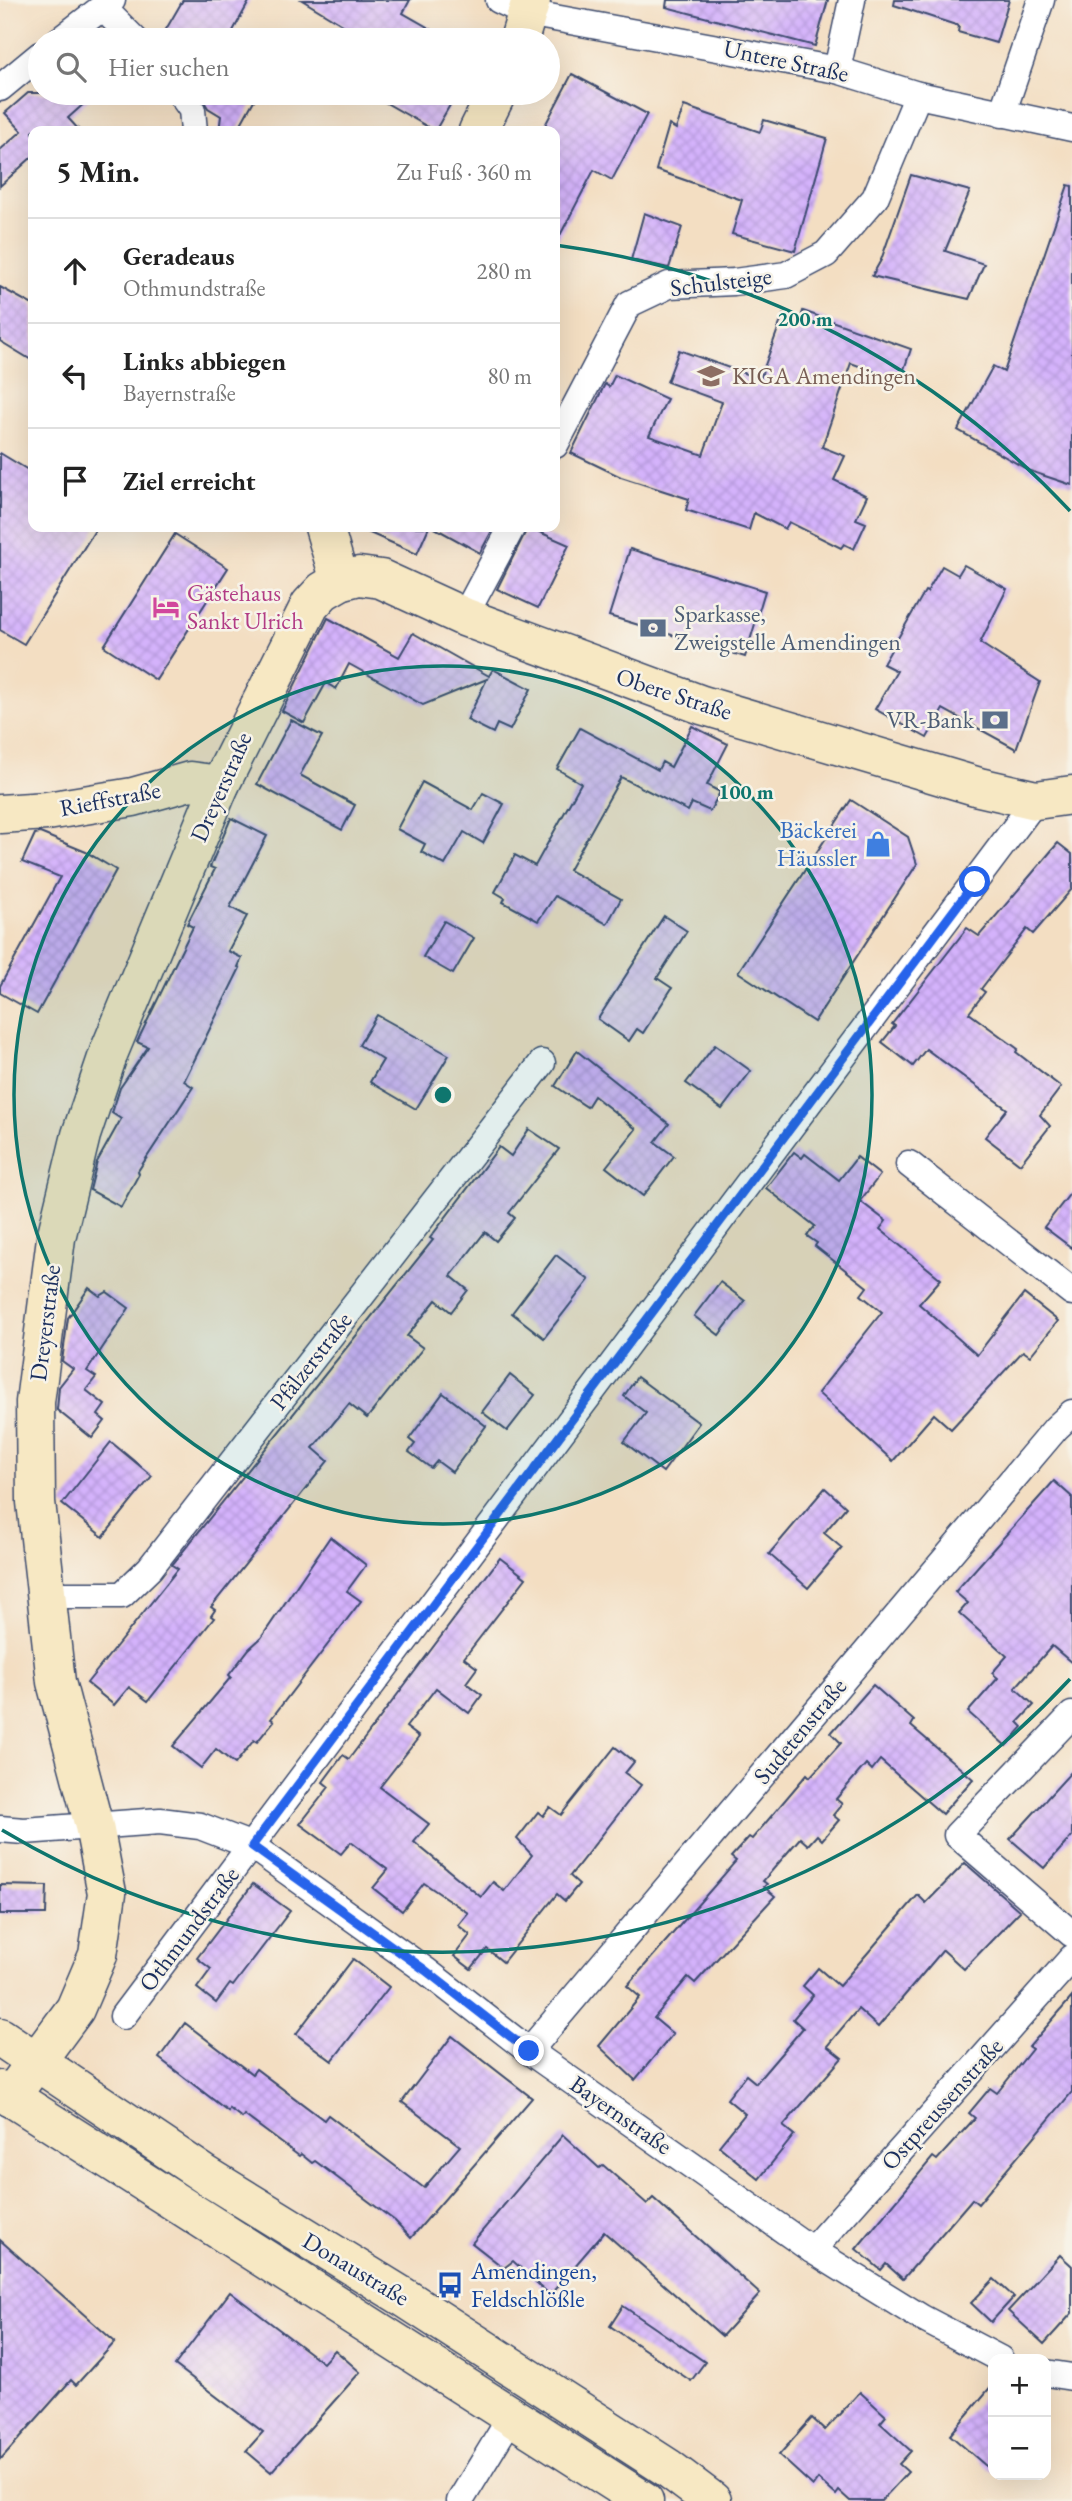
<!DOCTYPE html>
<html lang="de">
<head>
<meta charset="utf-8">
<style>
	body { margin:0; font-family:"EB Garamond",serif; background:#f6f6f6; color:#222 }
	.controls { position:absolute; right:21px; bottom:21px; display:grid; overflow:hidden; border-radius:14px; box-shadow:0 7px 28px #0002 }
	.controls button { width:63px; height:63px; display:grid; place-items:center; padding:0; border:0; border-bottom:2px solid #e0e0e0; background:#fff; color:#222; font:35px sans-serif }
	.stop { position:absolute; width:21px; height:21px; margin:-16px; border:5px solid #2563eb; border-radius:50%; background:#fff }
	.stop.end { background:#2563eb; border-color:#fff; box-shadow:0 2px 7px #0008 }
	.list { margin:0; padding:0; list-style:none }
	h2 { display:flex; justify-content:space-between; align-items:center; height:91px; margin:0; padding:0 28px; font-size:30px }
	h2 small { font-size:23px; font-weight:400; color:#767676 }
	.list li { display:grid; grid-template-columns:46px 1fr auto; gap:21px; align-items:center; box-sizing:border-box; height:105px; padding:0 28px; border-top:2px solid #e0e0e0 }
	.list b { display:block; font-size:26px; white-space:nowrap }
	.list p { margin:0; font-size:23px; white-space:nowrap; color:#767676 }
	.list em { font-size:23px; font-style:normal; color:#767676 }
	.icon { flex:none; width:38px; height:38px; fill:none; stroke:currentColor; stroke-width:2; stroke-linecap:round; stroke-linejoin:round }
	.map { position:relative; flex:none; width:1072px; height:2501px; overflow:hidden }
	.search { position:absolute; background:#fff; box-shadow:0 7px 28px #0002; left:28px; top:28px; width:532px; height:77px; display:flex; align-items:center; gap:18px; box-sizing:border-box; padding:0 24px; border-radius:38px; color:#767676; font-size:26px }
	.panel { position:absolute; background:#fff; box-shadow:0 7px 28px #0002; left:28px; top:126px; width:532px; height:406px; border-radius:14px }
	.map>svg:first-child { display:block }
	.building { fill:url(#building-cross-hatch) }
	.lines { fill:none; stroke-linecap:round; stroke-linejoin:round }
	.street-casing { stroke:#3b496d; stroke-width:29 }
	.secondary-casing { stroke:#3b496d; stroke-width:41 }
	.street { stroke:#fff; stroke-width:26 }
	.secondary { stroke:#f7e8c3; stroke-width:38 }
	.route { stroke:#2563eb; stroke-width:9 }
	.ring { fill:none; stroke:#0f766e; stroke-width:3.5 }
	.labels { text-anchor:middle; stroke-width:5; stroke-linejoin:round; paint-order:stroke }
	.street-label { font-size:24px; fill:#1b2f5e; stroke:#f7f3e8 }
	.education-label { font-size:24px; fill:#785e54; stroke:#f7f3e8; text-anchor:start }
	.hotel-label { font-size:24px; fill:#b23c85; stroke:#f7f3e8; text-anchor:start }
	.service-label { font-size:24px; fill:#4e5e75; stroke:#f7f3e8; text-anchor:start }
	.shop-label { font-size:24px; fill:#366cbe; stroke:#f7f3e8; text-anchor:end }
	.transit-label { font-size:24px; fill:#164399; stroke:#f7f3e8; text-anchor:start }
	.centre { fill:#0f766e; stroke:#f7f3e8; stroke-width:3.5 }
	.ring-label { font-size:21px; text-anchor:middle; font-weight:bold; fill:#0f766e; stroke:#f7f3e8; stroke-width:5; stroke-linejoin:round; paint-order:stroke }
</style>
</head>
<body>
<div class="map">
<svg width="1072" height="2501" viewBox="0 0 1072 2501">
	<defs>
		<pattern id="building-cross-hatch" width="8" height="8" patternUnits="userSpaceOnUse" patternTransform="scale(1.75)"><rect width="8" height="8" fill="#d4b2fb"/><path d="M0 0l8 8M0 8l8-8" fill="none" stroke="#b599da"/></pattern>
	</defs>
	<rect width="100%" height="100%" fill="#f7f3e8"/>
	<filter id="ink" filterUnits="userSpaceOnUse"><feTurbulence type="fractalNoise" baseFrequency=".0143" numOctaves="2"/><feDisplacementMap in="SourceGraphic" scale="14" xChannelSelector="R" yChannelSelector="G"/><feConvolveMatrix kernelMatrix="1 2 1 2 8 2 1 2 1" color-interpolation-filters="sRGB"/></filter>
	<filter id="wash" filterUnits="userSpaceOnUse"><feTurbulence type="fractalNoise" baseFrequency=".00686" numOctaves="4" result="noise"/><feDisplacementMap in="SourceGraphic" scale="28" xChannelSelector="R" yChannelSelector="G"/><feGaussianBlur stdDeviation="1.57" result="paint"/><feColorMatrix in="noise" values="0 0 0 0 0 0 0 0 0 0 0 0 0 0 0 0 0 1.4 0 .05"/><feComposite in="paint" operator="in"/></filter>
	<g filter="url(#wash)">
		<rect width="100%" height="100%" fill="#f3dec2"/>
		<g id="blocks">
			<g class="building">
				<polygon points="183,0 250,0 228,40 182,40 165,31"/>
				<polygon points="302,0 410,0 403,13 450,40 334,40 343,25"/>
				<polygon points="667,0 828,0 815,46 666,7"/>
				<polygon points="895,0 1009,0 996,43 958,32 959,26 894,5"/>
				<polygon points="572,74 647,114 612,180 594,170 555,245 555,131 542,131"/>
				<polygon points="28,93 96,93 68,118 80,131 33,131 33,156 0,186 0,150 22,131 5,113"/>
				<polygon points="199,93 258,93 237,131 219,131 221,116 208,108"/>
				<polygon points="369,93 457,93 435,131"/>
				<polygon points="684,106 760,132 764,120 827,138 795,251 732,234 742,200 656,170 669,125 676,129"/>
				<polygon points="911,175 970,191 945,251 984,264 969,299 872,276 881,260"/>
				<polygon points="1068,185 1072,186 1072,485 1030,471 958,430 993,366 1004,372"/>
				<polygon points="644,213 682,227 669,268 631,260"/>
				<polygon points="0,287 33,305 33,361 0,341"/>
				<polygon points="803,311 911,349 900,381 851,363 822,447 845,456 834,480 867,496 856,519 866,523 854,549 844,544 841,548 789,522 785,529 754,513 749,530 686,510 689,499 621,477 571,453 605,384 609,387 615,375 667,399 649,436 703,455 722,402 667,382 679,350 760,379 783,315 800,321"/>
				<polygon points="0,453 33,473 33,527 97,527 24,644 0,630"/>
				<polygon points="356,527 429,527 417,554"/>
				<polygon points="433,527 494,527 480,553"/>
				<polygon points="528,527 569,545 538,608 497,589"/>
				<polygon points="175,534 228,568 156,680 104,646"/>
				<polygon points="630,549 765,591 745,657 609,616"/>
				<polygon points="964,565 1007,589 980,643 1040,682 1016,749 943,709 927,738 875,709 897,671 883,664 925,591 927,592 942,566 958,575"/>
				<polygon points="328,618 399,657 413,633 489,676 493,669 531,689 510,730 497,724 493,733 467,720 487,679 423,705 349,664 336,689 326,683 304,723 282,711"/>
				<polygon points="291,720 322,736 300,775 355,805 342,830 257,784"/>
				<polygon points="692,726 728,744 707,785 720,792 710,811 692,803 688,811 621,777 569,870 621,899 607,924 555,896 538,921 503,902 505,898 495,892 515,855 535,866 581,783 557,769 580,728 658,770 662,762 671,767"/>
				<polygon points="422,782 473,810 483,793 504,804 483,843 464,832 445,865 421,852 425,844 397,829"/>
				<polygon points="851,800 908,837 917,864 814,1022 738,972"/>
				<polygon points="231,818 267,836 230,907 247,916 228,951 242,958 238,967 240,968 184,1081 193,1087 138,1171 139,1174 121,1207 90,1190 97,1162 121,1119 112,1113 120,1088 148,1047 137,1042 193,927 187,924 215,869 210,867"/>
				<polygon points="40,833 86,852 116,870 37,1014 0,993 0,986 60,877 22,862 35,834"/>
				<polygon points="1058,843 1072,854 1072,889 1033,934 1027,929 981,989 985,992 969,1013 1018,1049 1016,1052 1061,1087 1040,1115 1050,1126 1020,1164 985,1137 1007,1109 926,1049 913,1066 882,1042 895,1026 892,1024 967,928 979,936"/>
				<polygon points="664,916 687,931 657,978 672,988 643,1033 637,1029 629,1041 598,1019"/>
				<polygon points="444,921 474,938 453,974 423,957"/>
				<polygon points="377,1015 449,1055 416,1109 370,1082 383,1060 359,1045"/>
				<polygon points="715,1045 751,1071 722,1109 686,1083"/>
				<polygon points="577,1051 669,1124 655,1142 674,1156 643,1196 606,1167 636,1129 594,1096 587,1107 555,1086"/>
				<polygon points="529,1129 559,1149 509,1213 515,1218 496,1241 485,1232 451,1276 468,1290 451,1312 436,1300 407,1336 423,1348 367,1418 349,1404 313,1448 328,1461 211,1607 215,1610 211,1616 214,1618 148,1701 129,1687 114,1705 87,1683 178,1569 172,1565 433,1240 430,1238 499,1147 511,1156"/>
				<polygon points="794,1152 802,1158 805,1154 839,1180 857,1157 880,1175 860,1201 886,1221 880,1229 941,1279 919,1304 977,1355 1024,1294 1058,1321 1030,1356 1023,1351 951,1429 934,1414 893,1461 818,1393 882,1312 861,1295 867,1287 815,1246 817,1243 807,1236 815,1226 766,1188"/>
				<polygon points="1072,1191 1072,1248 1044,1227"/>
				<polygon points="556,1255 589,1280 544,1338 512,1313"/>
				<polygon points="720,1282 745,1301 719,1335 694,1316"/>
				<polygon points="89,1288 100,1296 107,1292 129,1308 87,1371 96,1377 86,1390 105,1405 98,1415 105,1421 92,1438 57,1410 59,1387 73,1369 62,1361 68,1318"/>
				<polygon points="510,1375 535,1395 507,1431 482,1412"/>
				<polygon points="637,1377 699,1423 663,1472 624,1442 646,1413 624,1396"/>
				<polygon points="443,1393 486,1426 452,1472 437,1461 431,1468 409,1452 415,1444 409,1439"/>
				<polygon points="111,1442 152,1476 103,1537 62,1504"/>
				<polygon points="1054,1481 1072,1497 1072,1663 1052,1646 1015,1688 1034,1705 1018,1722 1023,1727 1006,1746 968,1712 998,1678 992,1673 1007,1656 959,1613 968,1603 955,1592"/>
				<polygon points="825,1488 846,1507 824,1533 842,1548 808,1588 769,1554"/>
				<polygon points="330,1537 366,1565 347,1591 361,1601 271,1719 274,1721 257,1742 254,1740 235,1764 216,1749 201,1768 173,1746 231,1677 229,1675 249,1649 261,1638"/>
				<polygon points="500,1558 526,1578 464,1658 477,1668 466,1683 482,1695 469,1713 436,1688 406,1727 419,1737 380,1787 429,1824 414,1842 481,1897 493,1882 504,1891 532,1855 517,1839 538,1812 543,1816 550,1807 561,1815 615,1747 634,1762 625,1773 641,1785 570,1876 579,1884 565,1901 557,1894 503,1962 487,1949 471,1969 454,1956 470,1935 458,1925 468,1913 424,1883 402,1911 373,1888 388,1870 351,1842 341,1854 300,1824 329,1787 323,1782 343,1755 349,1759"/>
				<polygon points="873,1685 914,1721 911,1726 973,1779 942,1814 880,1760 872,1770 866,1764 836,1799 842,1804 833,1815 839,1820 822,1840 817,1835 808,1845 800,1838 763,1881 767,1884 764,1887 775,1896 695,1983 688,1977 654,2018 673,2034 635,2080 599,2046 640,1997 627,1986 736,1861 731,1857 749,1837 752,1839 807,1774 810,1777 841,1743 831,1733"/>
				<polygon points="1072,1771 1072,1836 1044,1868 1010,1839"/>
				<polygon points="965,1863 1020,1911 964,1969 943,1950 878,2027 858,2009 827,2046 842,2058 783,2126 794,2135 759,2179 719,2146 745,2114 727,2099 746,2075 756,2083 803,2028 793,2019 813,1995 803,1986 818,1968 839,1986 918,1895 926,1903"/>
				<polygon points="253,1884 290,1911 233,1986 230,1984 216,2003 197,1988 211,1969 197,1958"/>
				<polygon points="0,1885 47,1886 46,1914 0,1914"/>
				<polygon points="353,1959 389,1987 332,2061 296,2034"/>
				<polygon points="1072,1997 1072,2092 978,2204 972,2199 903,2279 886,2264 881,2270 856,2249 933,2157 937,2160 975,2118 969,2113 990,2088 997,2093 1032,2049 1029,2047"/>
				<polygon points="185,2023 252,2074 256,2069 324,2120 328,2115 424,2188 460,2146 402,2102 452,2036 532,2098 411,2238 395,2221 315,2161 312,2163 301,2154 299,2156 244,2115 242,2118 229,2108 228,2111 159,2058"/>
				<polygon points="563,2135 599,2168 603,2165 647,2204 653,2198 760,2294 722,2336 604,2232 550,2295 513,2261 504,2268 472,2243"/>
				<polygon points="0,2240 115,2342 76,2385 71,2380 0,2460"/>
				<polygon points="1060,2255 1072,2266 1072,2313 1044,2344 1008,2311"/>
				<polygon points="994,2279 1014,2297 991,2322 971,2303"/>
				<polygon points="230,2292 323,2363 335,2350 360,2372 271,2472 246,2451 263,2432 175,2365"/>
				<polygon points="623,2306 705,2362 691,2381 610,2326"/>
				<polygon points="993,2384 993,2472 950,2435"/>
				<polygon points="860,2392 886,2416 880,2423 911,2451 899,2464 908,2472 881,2501 850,2501 839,2491 836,2495 818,2479 813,2486 779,2455 812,2418 825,2430"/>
			</g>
		</g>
	</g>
	<g filter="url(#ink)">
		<use href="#blocks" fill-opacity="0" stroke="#3b496d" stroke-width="2"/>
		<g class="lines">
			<g class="street-casing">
				<g id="street">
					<polyline points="499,0 527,13 837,70 918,95 1072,128"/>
					<polyline points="104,9 135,40"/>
					<polyline points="60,40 112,0"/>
					<polyline points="837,70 852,0"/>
					<polyline points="0,88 40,55"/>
					<polyline points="180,93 192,110 194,131"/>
					<polyline points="1002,114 1041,0"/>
					<polyline points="555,445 629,304 669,285 734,282 786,275 826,254 875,198 918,95"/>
					<polyline points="464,617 512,527"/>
					<polyline points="909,1164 1072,1292"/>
					<polyline points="46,1595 122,1595 150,1568 542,1063"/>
					<polyline points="1072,1715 957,1835 1072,1934"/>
					<polyline points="0,1829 24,1831 160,1821 200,1826 252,1846 425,1970 529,2051 812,2250 922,2318 1000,2359"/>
					<polyline points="123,2016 1036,800"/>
					<polyline points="529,2051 1056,1428 1072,1413"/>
					<polyline points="812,2250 1072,1958"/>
					<polyline points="1046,2373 1072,2377"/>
					<polyline points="460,2501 511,2417"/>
				</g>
			</g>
			<g class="secondary-casing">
				<g id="secondary">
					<polyline points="519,40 531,0"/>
					<polyline points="478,131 497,93"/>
					<polyline points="324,527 340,581"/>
					<polyline points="0,814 47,811 133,797 190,781 220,785"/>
					<polyline points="0,2037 207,2176 405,2298 668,2468 712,2501"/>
					<polyline points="0,2090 644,2501"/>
					<polyline points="10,2097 75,2009 98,1955 107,1893 94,1826 56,1682 36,1502 35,1402 56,1238 81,1135 109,1052 220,785 310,605 323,591 340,581 359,576 381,579 464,617 702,705 979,787 1036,800 1072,795"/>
				</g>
			</g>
			<use href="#street" class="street"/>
			<use href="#secondary" class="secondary"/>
		</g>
	</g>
	<g class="lines" filter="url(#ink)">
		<polyline class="route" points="529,2051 425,1970 252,1846 975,882"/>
	</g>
	<circle cx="443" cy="1095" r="429" fill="#0f766e" fill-opacity=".12"/>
	<g class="ring">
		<circle cx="443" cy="1095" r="429"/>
		<path d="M1070 1679A857 857 0 0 1 2 1830M555 245A857 857 0 0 1 1070 511"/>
	</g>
	<defs>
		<g id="school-bare" transform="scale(2.1)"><path d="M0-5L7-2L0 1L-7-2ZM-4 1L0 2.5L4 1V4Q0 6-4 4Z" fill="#8d6e63" stroke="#f7f3e8" stroke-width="2.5" paint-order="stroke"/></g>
		<g id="hotel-bare" transform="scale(2.1)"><path d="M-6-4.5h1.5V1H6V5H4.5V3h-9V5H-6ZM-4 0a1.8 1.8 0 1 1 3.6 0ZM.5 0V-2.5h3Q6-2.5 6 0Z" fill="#d1479c" stroke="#f7f3e8" stroke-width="2.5" paint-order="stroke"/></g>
		<g id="bank-bare" transform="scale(2.1)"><path d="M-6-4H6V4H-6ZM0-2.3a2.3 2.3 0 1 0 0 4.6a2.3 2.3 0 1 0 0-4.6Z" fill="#5c6f8a" stroke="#f7f3e8" stroke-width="2.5" paint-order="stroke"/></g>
		<g id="shop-bare" transform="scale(2.1)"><path d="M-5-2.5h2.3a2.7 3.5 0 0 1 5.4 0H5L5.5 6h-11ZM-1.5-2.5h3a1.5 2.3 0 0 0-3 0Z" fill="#3f7fe0" stroke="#f7f3e8" stroke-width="2.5" paint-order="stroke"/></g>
		<g id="bus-bare" transform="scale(2.1)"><path d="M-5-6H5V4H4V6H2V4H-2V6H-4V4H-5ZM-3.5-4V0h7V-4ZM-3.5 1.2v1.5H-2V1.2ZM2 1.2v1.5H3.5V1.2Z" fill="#1a4fb4" stroke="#f7f3e8" stroke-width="2.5" paint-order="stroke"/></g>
	</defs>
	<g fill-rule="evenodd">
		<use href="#school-bare" x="711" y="376"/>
		<use href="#hotel-bare" x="166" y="607"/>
		<use href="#bank-bare" x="653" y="628"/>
		<use href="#bank-bare" x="995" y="720"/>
		<use href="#shop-bare" x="878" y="844"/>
		<use href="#bus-bare" x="450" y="2285"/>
	</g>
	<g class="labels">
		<g class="street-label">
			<text transform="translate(786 61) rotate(12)" y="8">Untere Straße</text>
			<text transform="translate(721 282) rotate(-7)" y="8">Schulsteige</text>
			<text transform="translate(674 694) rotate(18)" y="8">Obere Straße</text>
			<text transform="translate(221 787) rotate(-66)" y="8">Dreyerstraße</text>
			<text transform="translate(110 799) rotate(-11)" y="8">Rieffstraße</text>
			<text transform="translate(45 1323) rotate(-83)" y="8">Dreyerstraße</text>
			<text transform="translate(311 1361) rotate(-52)" y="8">Pfälzerstraße</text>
			<text transform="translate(800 1731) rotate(-50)" y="8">Sudetenstraße</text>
			<text transform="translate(189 1929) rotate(-53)" y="8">Othmundstraße</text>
			<text transform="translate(942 2104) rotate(-48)" y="8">Ostpreussenstraße</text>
			<text transform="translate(621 2115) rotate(35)" y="8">Bayernstraße</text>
			<text transform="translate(356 2269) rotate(31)" y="8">Donaustraße</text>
		</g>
		<g class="education-label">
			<text x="732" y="384">KIGA Amendingen</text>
		</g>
		<g class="hotel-label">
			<text x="187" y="601">Gästehaus<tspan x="187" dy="28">Sankt Ulrich</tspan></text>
		</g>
		<g class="service-label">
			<text x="674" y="622">Sparkasse,<tspan x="674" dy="28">Zweigstelle Amendingen</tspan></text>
			<text x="974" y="728" text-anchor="end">VR-Bank</text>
		</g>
		<g class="shop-label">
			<text x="857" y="838">Bäckerei<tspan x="857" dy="28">Häussler</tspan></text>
		</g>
		<g class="transit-label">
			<text x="471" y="2279">Amendingen,<tspan x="471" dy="28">Feldschlößle</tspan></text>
		</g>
	</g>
	<circle cx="443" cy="1095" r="10" class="centre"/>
	<g class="ring-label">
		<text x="805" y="326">200 m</text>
		<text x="746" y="799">100 m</text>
	</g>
</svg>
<div class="controls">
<button>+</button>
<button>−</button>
</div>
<div class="stop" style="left:975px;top:882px"></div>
<div class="stop end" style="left:529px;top:2051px"></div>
<div class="search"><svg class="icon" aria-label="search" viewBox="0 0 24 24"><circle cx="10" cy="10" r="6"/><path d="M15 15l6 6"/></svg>Hier suchen</div>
<section class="panel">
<h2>5 Min.<small>Zu Fuß · 360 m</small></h2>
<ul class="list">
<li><svg class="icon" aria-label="ahead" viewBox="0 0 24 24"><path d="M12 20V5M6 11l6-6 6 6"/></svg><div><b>Geradeaus</b><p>Othmundstraße</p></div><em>280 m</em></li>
<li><svg class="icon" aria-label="left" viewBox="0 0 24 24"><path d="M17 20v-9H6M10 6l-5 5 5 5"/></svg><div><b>Links abbiegen</b><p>Bayernstraße</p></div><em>80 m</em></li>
<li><svg class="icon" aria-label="arrive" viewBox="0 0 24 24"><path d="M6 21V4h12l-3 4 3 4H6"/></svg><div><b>Ziel erreicht</b></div></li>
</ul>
</section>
</div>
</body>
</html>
